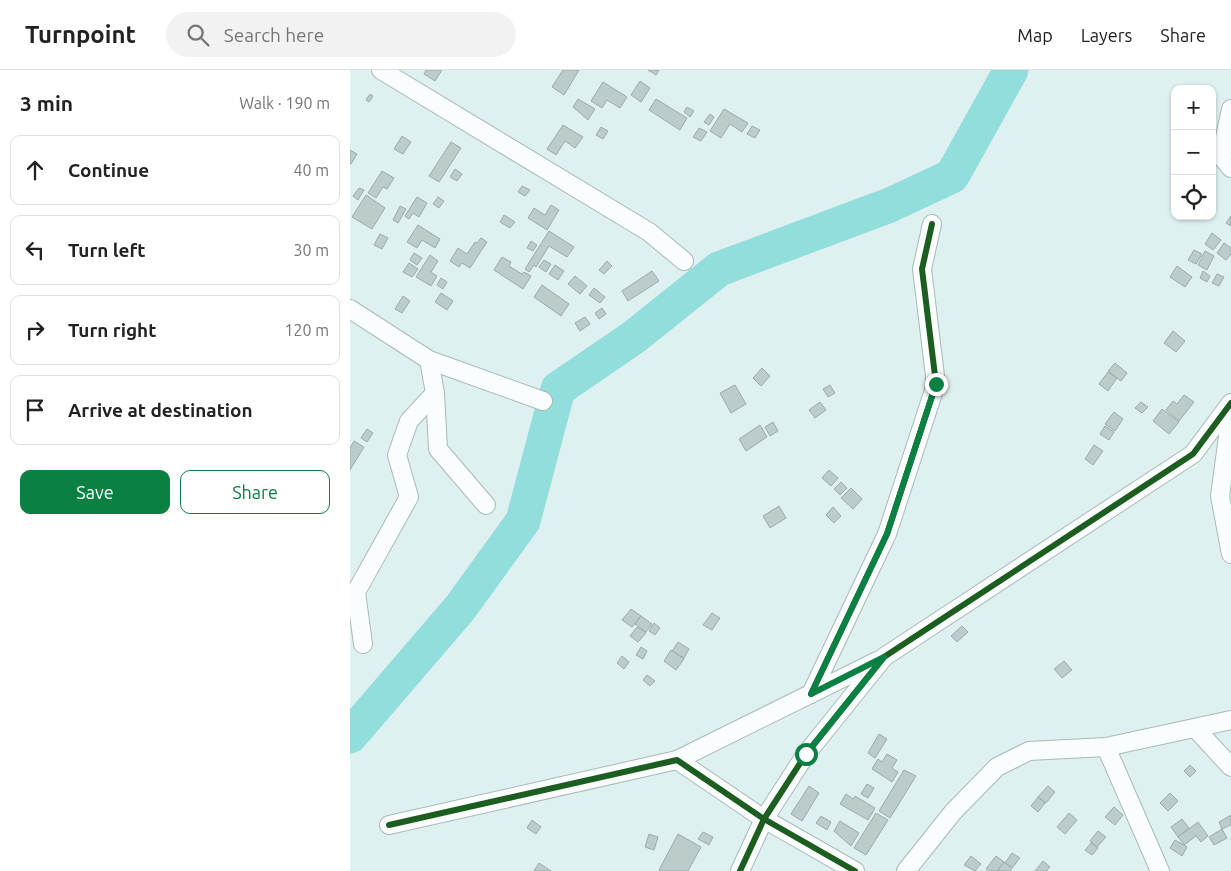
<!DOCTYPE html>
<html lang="en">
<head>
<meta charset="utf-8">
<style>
	body { margin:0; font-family:Ubuntu,sans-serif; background:#f2f2f2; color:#222 }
	.controls { position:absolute; right:15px; top:15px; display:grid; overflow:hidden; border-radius:10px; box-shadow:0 1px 4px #0004 }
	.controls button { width:45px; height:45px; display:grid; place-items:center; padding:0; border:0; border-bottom:1px solid #e0e0e0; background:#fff; color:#222; font:25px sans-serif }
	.stop { position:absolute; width:15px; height:15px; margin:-11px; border:4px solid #0b8043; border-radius:50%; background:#fff }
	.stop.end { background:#0b8043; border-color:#fff; box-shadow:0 1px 5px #0008 }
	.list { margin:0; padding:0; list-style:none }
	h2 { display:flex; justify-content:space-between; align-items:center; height:65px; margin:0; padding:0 20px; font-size:21px }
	h2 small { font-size:16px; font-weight:400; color:#767676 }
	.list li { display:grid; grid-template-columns:32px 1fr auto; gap:15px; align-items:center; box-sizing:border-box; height:70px; margin:0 10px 10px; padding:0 10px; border:1px solid #e0e0e0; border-radius:10px }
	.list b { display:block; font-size:19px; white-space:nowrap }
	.list em { font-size:16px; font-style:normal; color:#767676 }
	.actions { display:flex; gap:10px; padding:15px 20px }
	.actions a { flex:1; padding:11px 0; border:1px solid #0b8043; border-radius:10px; text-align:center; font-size:18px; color:#0b8043 }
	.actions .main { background:#0b8043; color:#fff }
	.icon { flex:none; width:28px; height:28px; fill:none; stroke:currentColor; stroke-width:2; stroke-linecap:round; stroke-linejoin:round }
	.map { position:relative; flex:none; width:881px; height:801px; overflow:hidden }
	header { display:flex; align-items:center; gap:30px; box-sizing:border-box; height:70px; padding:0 25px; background:#fff; border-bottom:1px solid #e0e0e0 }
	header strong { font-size:24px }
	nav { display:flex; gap:28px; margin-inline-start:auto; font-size:18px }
	.search { width:350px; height:45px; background:#f2f2f2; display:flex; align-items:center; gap:12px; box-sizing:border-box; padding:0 18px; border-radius:28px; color:#767676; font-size:19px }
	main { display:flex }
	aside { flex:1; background:#fff }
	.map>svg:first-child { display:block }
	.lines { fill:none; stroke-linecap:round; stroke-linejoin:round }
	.river { stroke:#92dedd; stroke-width:35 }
	.building { fill:#bccccb; stroke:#9cabaa }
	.minor-casing { stroke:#aab9b8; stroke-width:20 }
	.minor { stroke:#fafdfd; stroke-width:18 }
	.cycleway-casing { stroke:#fefefe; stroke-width:9 }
	.cycleway { stroke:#1b5e20; stroke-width:6 }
	.route { stroke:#0b8043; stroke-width:6 }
</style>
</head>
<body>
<header>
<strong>Turnpoint</strong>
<div class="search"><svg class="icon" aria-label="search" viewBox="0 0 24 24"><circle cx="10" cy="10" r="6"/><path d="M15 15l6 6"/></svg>Search here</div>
<nav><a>Map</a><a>Layers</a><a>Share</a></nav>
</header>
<main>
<aside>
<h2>3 min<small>Walk · 190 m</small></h2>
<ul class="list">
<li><svg class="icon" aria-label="ahead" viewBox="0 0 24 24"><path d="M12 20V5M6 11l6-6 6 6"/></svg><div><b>Continue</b></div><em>40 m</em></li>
<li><svg class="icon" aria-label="left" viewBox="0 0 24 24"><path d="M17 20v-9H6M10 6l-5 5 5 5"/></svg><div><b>Turn left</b></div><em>30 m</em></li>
<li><svg class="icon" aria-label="right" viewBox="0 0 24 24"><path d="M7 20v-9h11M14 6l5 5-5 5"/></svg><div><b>Turn right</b></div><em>120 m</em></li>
<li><svg class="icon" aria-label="arrive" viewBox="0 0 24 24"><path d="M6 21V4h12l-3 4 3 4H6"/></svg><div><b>Arrive at destination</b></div></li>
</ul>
<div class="actions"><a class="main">Save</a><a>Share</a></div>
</aside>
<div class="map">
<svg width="881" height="801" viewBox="0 0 881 801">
	<rect width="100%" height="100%" fill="#def1f0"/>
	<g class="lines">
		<polyline class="river" points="0,666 110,538 173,451 208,319 284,267 369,199 540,135 602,106 661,0"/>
	</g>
	<g class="building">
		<polygon points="76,0 92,0 85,11 74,4"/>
		<polygon points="213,0 229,0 214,25 202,17"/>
		<polygon points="298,0 309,0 306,5"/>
		<polygon points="290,11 300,18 291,32 281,25"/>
		<polygon points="253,12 277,27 270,38 257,30 252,38 241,31"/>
		<polygon points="20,24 23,26 19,32 16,30"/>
		<polygon points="228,29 245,39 238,50 223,37"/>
		<polygon points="306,29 337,48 330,60 299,40"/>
		<polygon points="337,37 344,41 340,47 334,42"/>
		<polygon points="374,39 398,53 392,62 380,54 371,68 360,61"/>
		<polygon points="360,44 364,47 359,55 354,52"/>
		<polygon points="213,55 233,67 225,78 215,71 206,85 197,79"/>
		<polygon points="402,56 410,60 405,68 397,64"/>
		<polygon points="251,57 258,61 253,69 246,65"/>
		<polygon points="349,58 357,62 351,71 343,67"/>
		<polygon points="52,66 61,72 53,84 44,79"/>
		<polygon points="101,72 111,78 89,112 79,106"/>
		<polygon points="0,80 7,84 1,94 0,94"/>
		<polygon points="105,99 112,104 107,111 100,107"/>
		<polygon points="32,101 44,108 37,119 33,117 26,128 18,123"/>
		<polygon points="172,116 180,120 175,126 168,122"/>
		<polygon points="9,118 14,120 8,130 3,126"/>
		<polygon points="16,125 35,138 22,159 2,147"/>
		<polygon points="67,127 77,133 69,147 63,143 59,149 55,146"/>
		<polygon points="88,127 94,131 89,138 83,134"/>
		<polygon points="201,135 209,140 197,160 178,148 184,138 195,145"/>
		<polygon points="50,136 56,139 48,153 43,150"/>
		<polygon points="154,145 165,152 160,158 150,152"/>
		<polygon points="881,146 881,156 876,153"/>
		<polygon points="68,155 90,169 85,178 72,170 67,178 57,172"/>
		<polygon points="199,161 224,177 217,187 199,176 186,197 184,195 179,202 175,199"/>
		<polygon points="862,163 871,170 863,180 855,174"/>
		<polygon points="30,164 38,168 32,179 24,175"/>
		<polygon points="131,168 137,172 120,198 112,193 109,197 100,191 108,178 117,184 125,172 127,173"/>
		<polygon points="181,171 187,175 183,181 177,178"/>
		<polygon points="874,173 881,178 881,184 876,190 867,183"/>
		<polygon points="844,180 852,184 846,194 838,190"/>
		<polygon points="855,181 864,186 857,200 848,195"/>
		<polygon points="64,183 72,188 67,195 60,190"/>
		<polygon points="80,185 88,191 81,202 87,206 81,216 66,207"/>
		<polygon points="152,187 161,192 159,196 172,204 174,202 181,206 173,219 144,200"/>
		<polygon points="194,190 201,194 196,202 189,197"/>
		<polygon points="257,191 262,196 254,204 249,200"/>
		<polygon points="59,193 68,199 62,207 53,202"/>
		<polygon points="205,195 214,201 208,210 199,204"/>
		<polygon points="827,196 842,207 835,217 820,207"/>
		<polygon points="302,201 309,211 278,231 272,221"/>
		<polygon points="853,201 860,206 857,212 850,208"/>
		<polygon points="867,204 874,207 869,216 862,213"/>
		<polygon points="225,206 237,216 230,224 218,214"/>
		<polygon points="91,208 97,212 93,219 87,215"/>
		<polygon points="192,215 219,234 211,246 184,227"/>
		<polygon points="244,218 255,227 250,233 239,225"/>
		<polygon points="91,223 103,231 97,240 85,232"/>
		<polygon points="53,226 60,231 52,243 45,239"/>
		<polygon points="252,238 256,244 249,249 245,243"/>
		<polygon points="235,247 240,254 230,261 225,253"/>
		<polygon points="823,261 835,271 826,282 814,273"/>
		<polygon points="765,293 777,303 771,311 758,301"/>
		<polygon points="412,298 420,306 411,316 403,308"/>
		<polygon points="758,302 767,308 758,321 749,314"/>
		<polygon points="385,315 396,334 381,343 370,323"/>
		<polygon points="480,315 485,323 478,327 473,319"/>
		<polygon points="834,325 844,332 829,351 816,340 823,331 827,334"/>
		<polygon points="470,332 476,340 465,348 459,340"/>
		<polygon points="791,332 798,337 792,343 785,338"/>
		<polygon points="812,339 829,352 819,364 803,351"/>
		<polygon points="764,342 773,349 765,361 755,354"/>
		<polygon points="423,352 428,361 420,366 415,357"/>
		<polygon points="410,355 417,367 396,381 389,369"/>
		<polygon points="755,356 764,362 759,370 750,364"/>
		<polygon points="17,359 23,363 17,372 11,368"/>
		<polygon points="4,371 14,377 0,400 0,378"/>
		<polygon points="744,375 753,381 743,395 735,389"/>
		<polygon points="479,400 488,408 481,416 472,408"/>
		<polygon points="491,412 497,418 490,425 484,419"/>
		<polygon points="501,418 512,429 503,439 491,428"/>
		<polygon points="429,436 436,448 420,458 413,446"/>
		<polygon points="483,437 491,446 484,453 476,445"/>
		<polygon points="281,539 291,546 282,557 272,550"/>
		<polygon points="362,543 370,548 362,560 353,555"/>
		<polygon points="291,546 302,554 296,562 285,554"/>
		<polygon points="304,553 310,558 305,565 299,561"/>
		<polygon points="612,556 618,562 607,572 601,566"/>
		<polygon points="287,557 296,563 288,572 280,566"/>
		<polygon points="328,572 339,579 334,588 322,581"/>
		<polygon points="291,577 297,581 293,589 286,585"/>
		<polygon points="321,580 334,589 326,600 314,591"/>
		<polygon points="272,586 279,592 274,599 267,593"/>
		<polygon points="714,591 722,600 712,608 704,599"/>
		<polygon points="297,605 305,611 300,616 293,610"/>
		<polygon points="529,664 537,669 525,688 518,683"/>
		<polygon points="537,684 547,690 542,698 548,702 542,712 522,699 528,689 532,692"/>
		<polygon points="840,695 846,701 840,707 834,701"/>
		<polygon points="554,700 566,706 540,748 529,741"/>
		<polygon points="517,714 524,718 518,728 511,724"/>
		<polygon points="459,716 469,723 452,751 441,744"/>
		<polygon points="698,716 705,722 696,733 688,727"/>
		<polygon points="820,723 828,731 818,741 810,733"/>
		<polygon points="496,724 503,729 505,726 525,738 518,750 490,734"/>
		<polygon points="688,727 695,733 688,742 681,736"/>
		<polygon points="764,737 773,745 765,755 755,747"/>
		<polygon points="526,743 538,750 516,785 504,778"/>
		<polygon points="719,743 727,750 715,764 707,757"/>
		<polygon points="881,745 881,755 872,759 869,752"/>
		<polygon points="471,746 481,752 477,760 466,753"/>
		<polygon points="832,749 839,758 828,767 821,757"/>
		<polygon points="182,750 191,757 186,764 177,758"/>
		<polygon points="490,751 509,763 501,776 484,761"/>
		<polygon points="848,752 858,766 851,772 846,766 834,775 828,767"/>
		<polygon points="872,759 877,768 864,775 859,767"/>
		<polygon points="748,761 756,767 747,777 740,771"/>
		<polygon points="353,762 363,767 359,775 348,769"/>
		<polygon points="299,764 308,767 304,780 295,777"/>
		<polygon points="328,764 351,777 338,801 312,801 309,800"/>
		<polygon points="825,770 837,777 832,786 820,778"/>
		<polygon points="741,773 748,778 742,785 735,780"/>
		<polygon points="662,783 670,788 662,798 655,793"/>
		<polygon points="621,786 631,794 625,801 614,795"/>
		<polygon points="646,786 654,792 647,801 639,801 636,799"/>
		<polygon points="693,791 700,797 696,801 685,801"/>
		<polygon points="654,792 662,798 660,801 647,801"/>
		<polygon points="189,793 201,801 184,801"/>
	</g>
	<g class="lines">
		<g class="minor-casing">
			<g id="minor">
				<polyline points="31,0 299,162 334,191"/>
				<polyline points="881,39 871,86 881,98"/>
				<polyline points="0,239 79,290 193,331"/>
				<polyline points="79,290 85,323 88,379 136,435"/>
				<polyline points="881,344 870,426 881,484"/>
				<polyline points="13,574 6,522 59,427 47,385 59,351 85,323"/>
				<polyline points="461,624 537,464 586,314 572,199 582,154"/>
				<polyline points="846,659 881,697"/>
				<polyline points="756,677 810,801"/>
				<polyline points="327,690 527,591"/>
				<polyline points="39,755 327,690 414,749 505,801"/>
				<polyline points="390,801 414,749 456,684 534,587 843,384 881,333"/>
				<polyline points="556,801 603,742 647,697 679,681 756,677 881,650"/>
			</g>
		</g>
		<use href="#minor" class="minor"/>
		<g class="cycleway-casing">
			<g id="cycleway">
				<polyline points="461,624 537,464 586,314 572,199 582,154"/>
				<polyline points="39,755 327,690 414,749 505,801"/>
				<polyline points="390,801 414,749 456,684 534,587 843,384 881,333"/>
			</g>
		</g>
		<use href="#cycleway" class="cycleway"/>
	</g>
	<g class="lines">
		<polyline class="route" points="456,684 534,587 461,624 537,464 586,314"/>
	</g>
</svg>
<div class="controls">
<button>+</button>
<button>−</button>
<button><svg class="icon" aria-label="locate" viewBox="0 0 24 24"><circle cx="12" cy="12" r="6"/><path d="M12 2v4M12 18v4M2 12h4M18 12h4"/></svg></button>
</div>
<div class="stop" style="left:456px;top:684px"></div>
<div class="stop end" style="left:586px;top:314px"></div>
</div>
</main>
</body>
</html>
